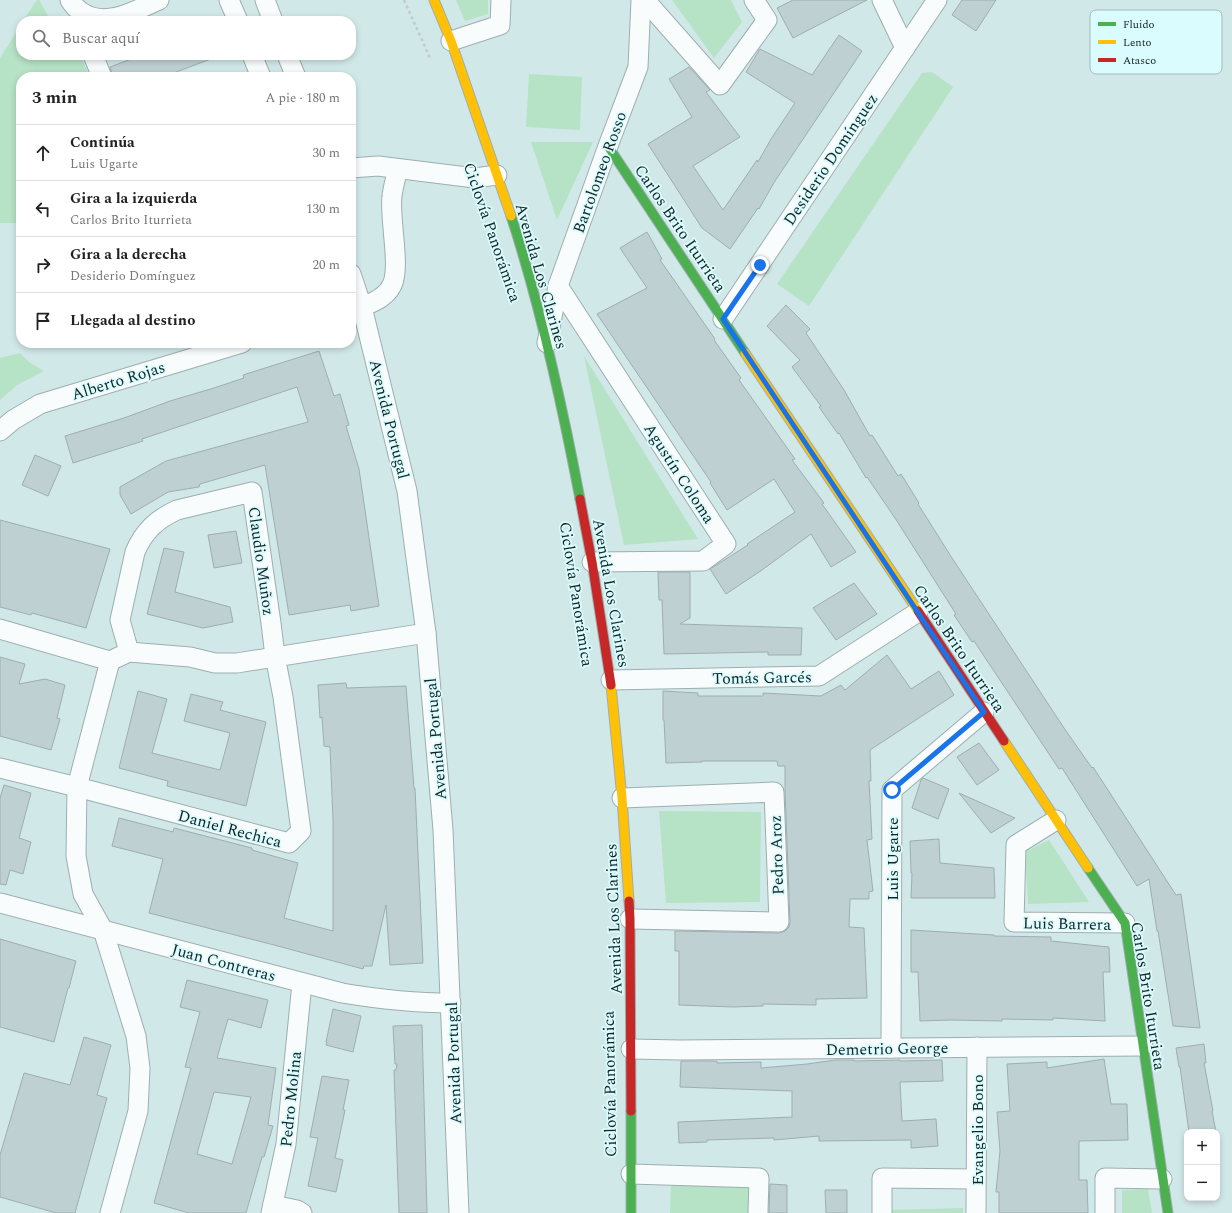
<!DOCTYPE html>
<html lang="es">
<head>
<meta charset="utf-8">
<style>
	body { margin:0; font-family:Spectral,serif; background:#f6f6f6; color:#222 }
	.controls { position:absolute; right:12px; bottom:12px; display:grid; overflow:hidden; border-radius:8px; box-shadow:0 2px 6px #0003 }
	.controls button { width:36px; height:36px; display:grid; place-items:center; padding:0; border:0; border-bottom:1px solid #e0e0e0; background:#fff; color:#222; font:20px sans-serif }
	.stop { position:absolute; width:12px; height:12px; margin:-9px; border:3px solid #1a73e8; border-radius:50%; background:#fff }
	.stop.end { background:#1a73e8; border-color:#fff; box-shadow:0 1px 4px #0008 }
	.list { margin:0; padding:0; list-style:none }
	h2 { display:flex; justify-content:space-between; align-items:center; height:52px; margin:0; padding:0 16px; font-size:17px }
	h2 small { font-size:13px; font-weight:400; color:#767676 }
	.list li { display:grid; grid-template-columns:26px 1fr auto; gap:12px; align-items:center; box-sizing:border-box; height:56px; padding:0 16px; border-top:1px solid #e0e0e0 }
	.list b { display:block; font-size:15px; white-space:nowrap }
	.list p { margin:0; font-size:13px; white-space:nowrap; color:#767676 }
	.list em { font-size:13px; font-style:normal; color:#767676 }
	.icon { flex:none; width:22px; height:22px; fill:none; stroke:currentColor; stroke-width:2; stroke-linecap:round; stroke-linejoin:round }
	.map { position:relative; flex:none; width:1232px; height:1213px; overflow:hidden }
	.search { position:absolute; background:#fff; box-shadow:0 2px 6px #0003; left:16px; top:16px; width:340px; height:44px; display:flex; align-items:center; gap:10px; box-sizing:border-box; padding:0 14px; border-radius:16px; color:#767676; font-size:15px }
	.panel { position:absolute; background:#fff; box-shadow:0 2px 6px #0003; left:16px; top:72px; width:340px; height:276px; border-radius:16px }
	.map>svg:first-child { display:block }
	.green { fill:#b6e2c6 }
	.building { fill:#bfd0d3; stroke:#9daeb1; fill-rule:evenodd }
	.lines { fill:none; stroke-linecap:round; stroke-linejoin:round }
	.street-casing { stroke:#9daeaf; stroke-width:21 }
	.fast-casing { stroke:#9daeaf; stroke-width:11 }
	.slow-casing { stroke:#9daeaf; stroke-width:11 }
	.jam-casing { stroke:#9daeaf; stroke-width:11 }
	.path { stroke:#c3caca; stroke-width:2.5; stroke-dasharray:3 3; stroke-linecap:butt }
	.street { stroke:#f8fcfc; stroke-width:19 }
	.fast { stroke:#4caf50; stroke-width:9 }
	.slow { stroke:#ffc107; stroke-width:9 }
	.jam { stroke:#c62828; stroke-width:9 }
	.route { stroke:#1a73e8; stroke-width:5 }
	.labels { text-anchor:middle; stroke-width:3.5; stroke-linejoin:round; paint-order:stroke }
	.street-label { font-size:16px; fill:#142425; stroke:#dbfcfe }
	.key { fill:#dbfcfe; stroke:#9fbbbd; stroke-width:1 }
	.key-label { font-size:11px; fill:#142425 }
</style>
</head>
<body>
<div class="map">
<svg width="1232" height="1213" viewBox="0 0 1232 1213">
	<rect width="100%" height="100%" fill="#d1e8e9"/>
	<g class="green">
		<polygon points="37,0 39,0 51,21 23,21"/>
		<polygon points="456,0 488,0 488,14 465,21"/>
		<polygon points="672,0 731,0 742,22 714,58"/>
		<polygon points="21,25 21,55 80,55 90,77 21,77 21,223 0,223 0,58"/>
		<polygon points="932,72 953,87 809,306 777,284 922,73"/>
		<polygon points="529,74 582,77 580,130 526,127"/>
		<polygon points="531,142 593,142 557,220"/>
		<polygon points="20,353 29,362 44,371 17,385 0,400 0,358"/>
		<polygon points="584,356 698,539 624,545"/>
		<polygon points="659,811 761,812 760,902 666,903"/>
		<polygon points="1049,840 1089,902 1028,904 1025,852"/>
		<polygon points="671,1183 751,1184 751,1213 670,1213"/>
		<polygon points="1148,1189 1152,1213 1122,1213 1122,1190"/>
		<polygon points="963,1208 963,1213 891,1213 891,1210"/>
	</g>
	<g class="building">
		<polygon points="793,0 867,0 793,38 777,8"/>
		<polygon points="962,0 996,0 976,31 952,15"/>
		<polygon points="839,35 862,51 775,181 759,209 758,208 730,249 702,228 648,144 692,117 669,79 689,67 710,90 706,92 740,137 693,166 723,210 757,160 758,162 771,139 795,103 746,72 760,49 812,75"/>
		<polygon points="142,55 216,55 216,57 163,77 113,77 110,67"/>
		<polygon points="647,232 662,259 660,260 715,339 714,340 741,378 739,380 795,459 792,460 824,503 822,504 856,552 831,567 811,534 762,570 726,594 710,569 748,545 747,544 795,512 774,479 727,510 710,483 711,482 597,314 647,288 620,248"/>
		<polygon points="786,305 810,329 806,333 844,390 870,436 872,435 898,476 901,474 919,503 918,504 952,558 1064,728 1092,768 1093,767 1176,895 1181,894 1200,1028 1173,1026 1158,931 1157,931 1149,879 1137,886 1062,768 1059,769 974,641 972,642 954,615 956,614 895,518 867,477 866,478 839,433 838,434 819,407 821,406 792,367 800,360 767,326"/>
		<polygon points="319,351 334,396 340,394 349,425 346,426 359,469 379,606 351,611 350,605 289,615 265,465 200,484 199,487 168,492 131,514 120,495 120,487 166,461 308,422 297,387 142,439 143,441 73,463 65,436 124,418 170,401 214,388 244,378 243,375"/>
		<polygon points="35,455 61,466 48,496 22,485"/>
		<polygon points="0,520 110,549 86,628 32,613 31,615 0,607"/>
		<polygon points="236,531 242,563 214,568 208,535"/>
		<polygon points="164,548 184,552 175,592 230,607 233,622 203,628 147,614"/>
		<polygon points="658,572 690,572 690,618 680,624 802,628 801,655 768,655 768,652 664,654 662,600 659,600"/>
		<polygon points="854,583 877,614 836,640 813,608"/>
		<polygon points="887,655 911,689 939,671 954,695 870,750 871,781 869,781 872,839 867,840 873,891 869,892 869,899 850,899 849,927 864,928 867,998 816,999 816,1005 763,1004 763,1006 733,1007 679,1005 679,951 675,951 675,931 779,933 785,931 789,927 790,922 785,790 785,766 778,766 777,761 702,761 702,762 666,763 664,720 663,720 663,691 698,693 698,696 763,696 763,693 821,696 841,685 845,690"/>
		<polygon points="0,657 25,664 19,684 45,679 65,685 57,718 60,719 51,750 0,736"/>
		<polygon points="346,683 347,688 406,686 414,788 415,788 423,963 390,965 386,905 372,966 364,966 363,969 274,945 149,913 163,859 112,846 119,818 173,832 174,828 252,848 252,850 298,863 284,918 333,931 333,820 330,747 324,746 322,717 320,718 318,685"/>
		<polygon points="138,691 167,699 152,753 220,770 230,733 184,721 191,694 223,702 220,710 266,722 246,806 167,786 168,781 119,768"/>
		<polygon points="979,743 999,770 977,785 957,757"/>
		<polygon points="923,778 949,789 938,819 912,808 921,780"/>
		<polygon points="4,785 31,793 19,838 31,842 23,874 10,870 6,885 0,884 0,798"/>
		<polygon points="959,793 1015,818 991,833"/>
		<polygon points="939,839 940,863 994,868 995,898 911,898 912,873 911,873 910,841"/>
		<polygon points="911,930 994,935 994,936 1051,937 1051,941 1109,947 1110,972 1103,972 1105,1021 1053,1018 1053,1020 1002,1019 1002,1021 951,1020 920,1021 918,972 911,972"/>
		<polygon points="0,939 76,961 69,988 68,988 54,1042 0,1027"/>
		<path d="M187 980 268 1000 261 1028 228 1019 217 1058 276 1068 268 1125 273 1126 264 1157H262L246 1213H189L154 1203 191 1068 185 1067 200 1012 180 1007ZM214 1092 251 1097 232 1164 197 1154Z"/>
		<polygon points="333,1009 361,1016 353,1052 326,1045 327,1042 326,1042"/>
		<polygon points="422,1025 427,1213 399,1213 394,1070 396,1070 397,1064 395,1064 393,1026"/>
		<polygon points="84,1037 111,1045 97,1095 107,1098 75,1213 56,1213 0,1197 0,1155 24,1073 70,1085"/>
		<polygon points="1204,1044 1206,1063 1204,1063 1213,1111 1212,1111 1216,1132 1189,1132 1180,1067 1179,1067 1176,1048"/>
		<polygon points="1104,1059 1111,1104 1127,1104 1128,1140 1079,1141 1079,1180 1087,1180 1088,1213 999,1213 999,1192 996,1192 1000,1151 997,1112 1010,1111 1007,1064 1047,1062 1047,1068"/>
		<polygon points="835,1060 854,1060 854,1061 900,1060 900,1061 942,1060 943,1081 900,1082 902,1121 936,1119 938,1146 911,1148 911,1140 819,1141 819,1136 774,1140 774,1138 707,1140 707,1142 679,1143 678,1122 792,1117 792,1091 680,1087 681,1061 717,1061 717,1063 761,1062 761,1068 807,1064"/>
		<polygon points="322,1076 349,1080 343,1110 345,1110 335,1158 343,1160 336,1192 308,1186 318,1138 310,1137"/>
		<polygon points="770,1184 787,1185 787,1213 769,1213"/>
		<polygon points="825,1190 847,1190 847,1213 826,1213"/>
	</g>
	<g class="lines">
		<g class="street-casing">
			<g id="street">
				<path d="M70 0C73 5 78 10 83 13 107 28 136 10 159 0"/>
				<polyline points="229,0 238,21"/>
				<polyline points="265,0 273,21"/>
				<polyline points="645,0 720,85 767,20 754,0"/>
				<polyline points="882,0 905,48"/>
				<polyline points="451,41 500,25 501,0"/>
				<polyline points="93,55 102,77"/>
				<polyline points="252,55 261,77"/>
				<polyline points="287,55 296,77"/>
				<polyline points="351,168 378,166 475,178 497,175"/>
				<polyline points="351,274 362,307 407,491 426,633 443,830 459,1213"/>
				<polyline points="558,286 726,544 703,561 592,562"/>
				<path d="M351 310C365 306 385 300 392 285 401 267 389 218 392 196 393 187 396 177 398 169"/>
				<polyline points="723,319 937,0"/>
				<polyline points="547,343 558,286 608,146 638,67 641,0"/>
				<polyline points="0,431 13,420 40,404 242,343"/>
				<polyline points="0,629 110,661"/>
				<polyline points="611,680 819,676 918,612"/>
				<path d="M0 768 77 787 289 843 301 831 283 697 275 656 271 623 252 492 177 510C157 519 144 531 135 552L120 620 129 652"/>
				<polyline points="622,798 774,792 779,922 630,919"/>
				<polyline points="1056,820 1016,845 1014,922 1125,923"/>
				<path d="M0 903 342 993C378 999 414 1003 451 1003"/>
				<polyline points="891,1048 892,790 984,712"/>
				<polyline points="631,1049 680,1050 1143,1046"/>
				<polyline points="631,1174 759,1178 758,1213"/>
				<polyline points="273,1205 297,1210 302,1213"/>
				<polyline points="110,1213 138,1111 140,1068 136,1036 103,930 83,894 76,856 77,787 110,661 129,652 190,657 215,663 237,663 426,633"/>
				<polyline points="271,1213 286,1144 302,983"/>
				<polyline points="882,1213 882,1178 976,1179"/>
				<polyline points="976,1213 977,1047"/>
				<polyline points="1105,1213 1105,1178 1162,1179"/>
			</g>
		</g>
		<g class="fast-casing">
			<g id="fast">
				<polyline points="608,146 745,353"/>
				<path d="M511 216C541 308 562 404 580 499"/>
				<polyline points="1088,868 1125,923 1168,1213"/>
				<polyline points="631,1111 631,1213"/>
			</g>
		</g>
		<g class="slow-casing">
			<g id="slow">
				<polyline points="434,0 451,41 511,216"/>
				<polyline points="745,353 918,611"/>
				<polyline points="611,685 622,798 629,901"/>
				<polyline points="1004,741 1088,868"/>
			</g>
		</g>
		<g class="jam-casing">
			<g id="jam">
				<polyline points="580,499 592,562 611,685"/>
				<polyline points="918,611 1004,741"/>
				<polyline points="629,901 630,919 631,1111"/>
			</g>
		</g>
		<polyline class="path" points="404,0 430,58"/>
		<use href="#street" class="street"/>
		<use href="#fast" class="fast"/>
		<use href="#slow" class="slow"/>
		<use href="#jam" class="jam"/>
	</g>
	<g class="lines">
		<polyline class="route" points="760,265 723,319 984,712 892,790"/>
	</g>
	<g class="labels">
		<g class="street-label">
			<text transform="translate(830 159) rotate(-56)" y="6">Desiderio Domínguez</text>
			<text transform="translate(599 172) rotate(-70)" y="6">Bartolomeo Rosso</text>
			<text transform="translate(681 228) rotate(56)" y="6">Carlos Brito Iturrieta</text>
			<text transform="translate(493 232) rotate(71)" y="6">Ciclovía Panorámica</text>
			<text transform="translate(542 276) rotate(74)" y="6">Avenida Los Clarines</text>
			<text transform="translate(118 380) rotate(-17)" y="6">Alberto Rojas</text>
			<text transform="translate(390 419) rotate(76)" y="6">Avenida Portugal</text>
			<text transform="translate(680 473) rotate(57)" y="6">Agustín Coloma</text>
			<text transform="translate(262 561) rotate(82)" y="6">Claudio Muñoz</text>
			<text transform="translate(612 593) rotate(80)" y="6">Avenida Los Clarines</text>
			<text transform="translate(577 594) rotate(81)" y="6">Ciclovía Panorámica</text>
			<text transform="translate(960 648) rotate(56)" y="6">Carlos Brito Iturrieta</text>
			<text transform="translate(762 677) rotate(-1)" y="6">Tomás Garcés</text>
			<text transform="translate(435 739) rotate(-95)" y="6">Avenida Portugal</text>
			<text transform="translate(230 828) rotate(15)" y="6">Daniel Rechica</text>
			<text transform="translate(776 855) rotate(-92)" y="6">Pedro Aroz</text>
			<text transform="translate(892 859) rotate(-90)" y="6">Luis Ugarte</text>
			<text transform="translate(613 919) rotate(-92)" y="6">Avenida Los Clarines</text>
			<text transform="translate(1067 923) rotate(1)" y="6">Luis Barrera</text>
			<text transform="translate(224 962) rotate(15)" y="6">Juan Contreras</text>
			<text transform="translate(1149 996) rotate(81)" y="6">Carlos Brito Iturrieta</text>
			<text transform="translate(887 1048) rotate(-1)" y="6">Demetrio George</text>
			<text transform="translate(453 1063) rotate(-92)" y="6">Avenida Portugal</text>
			<text transform="translate(609 1084) rotate(-91)" y="6">Ciclovía Panorámica</text>
			<text transform="translate(290 1099) rotate(-84)" y="6">Pedro Molina</text>
			<text transform="translate(977 1130) rotate(-90)" y="6">Evangelio Bono</text>
		</g>
	</g>
	<rect x="1090" y="10" width="132" height="64" rx="6" class="key"/>
	<rect x="1098" y="22" width="18" height="4" fill="#4caf50"/>
	<rect x="1098" y="40" width="18" height="4" fill="#ffc107"/>
	<rect x="1098" y="58" width="18" height="4" fill="#c62828"/>
	<g class="key-label">
		<text x="1123" y="28">Fluido</text>
		<text x="1123" y="46">Lento</text>
		<text x="1123" y="64">Atasco</text>
	</g>
</svg>
<div class="controls">
<button>+</button>
<button>−</button>
</div>
<div class="stop" style="left:892px;top:790px"></div>
<div class="stop end" style="left:760px;top:265px"></div>
<div class="search"><svg class="icon" aria-label="search" viewBox="0 0 24 24"><circle cx="10" cy="10" r="6"/><path d="M15 15l6 6"/></svg>Buscar aquí</div>
<section class="panel">
<h2>3 min<small>A pie · 180 m</small></h2>
<ul class="list">
<li><svg class="icon" aria-label="ahead" viewBox="0 0 24 24"><path d="M12 20V5M6 11l6-6 6 6"/></svg><div><b>Continúa</b><p>Luis Ugarte</p></div><em>30 m</em></li>
<li><svg class="icon" aria-label="left" viewBox="0 0 24 24"><path d="M17 20v-9H6M10 6l-5 5 5 5"/></svg><div><b>Gira a la izquierda</b><p>Carlos Brito Iturrieta</p></div><em>130 m</em></li>
<li><svg class="icon" aria-label="right" viewBox="0 0 24 24"><path d="M7 20v-9h11M14 6l5 5-5 5"/></svg><div><b>Gira a la derecha</b><p>Desiderio Domínguez</p></div><em>20 m</em></li>
<li><svg class="icon" aria-label="arrive" viewBox="0 0 24 24"><path d="M6 21V4h12l-3 4 3 4H6"/></svg><div><b>Llegada al destino</b></div></li>
</ul>
</section>
</div>
</body>
</html>
